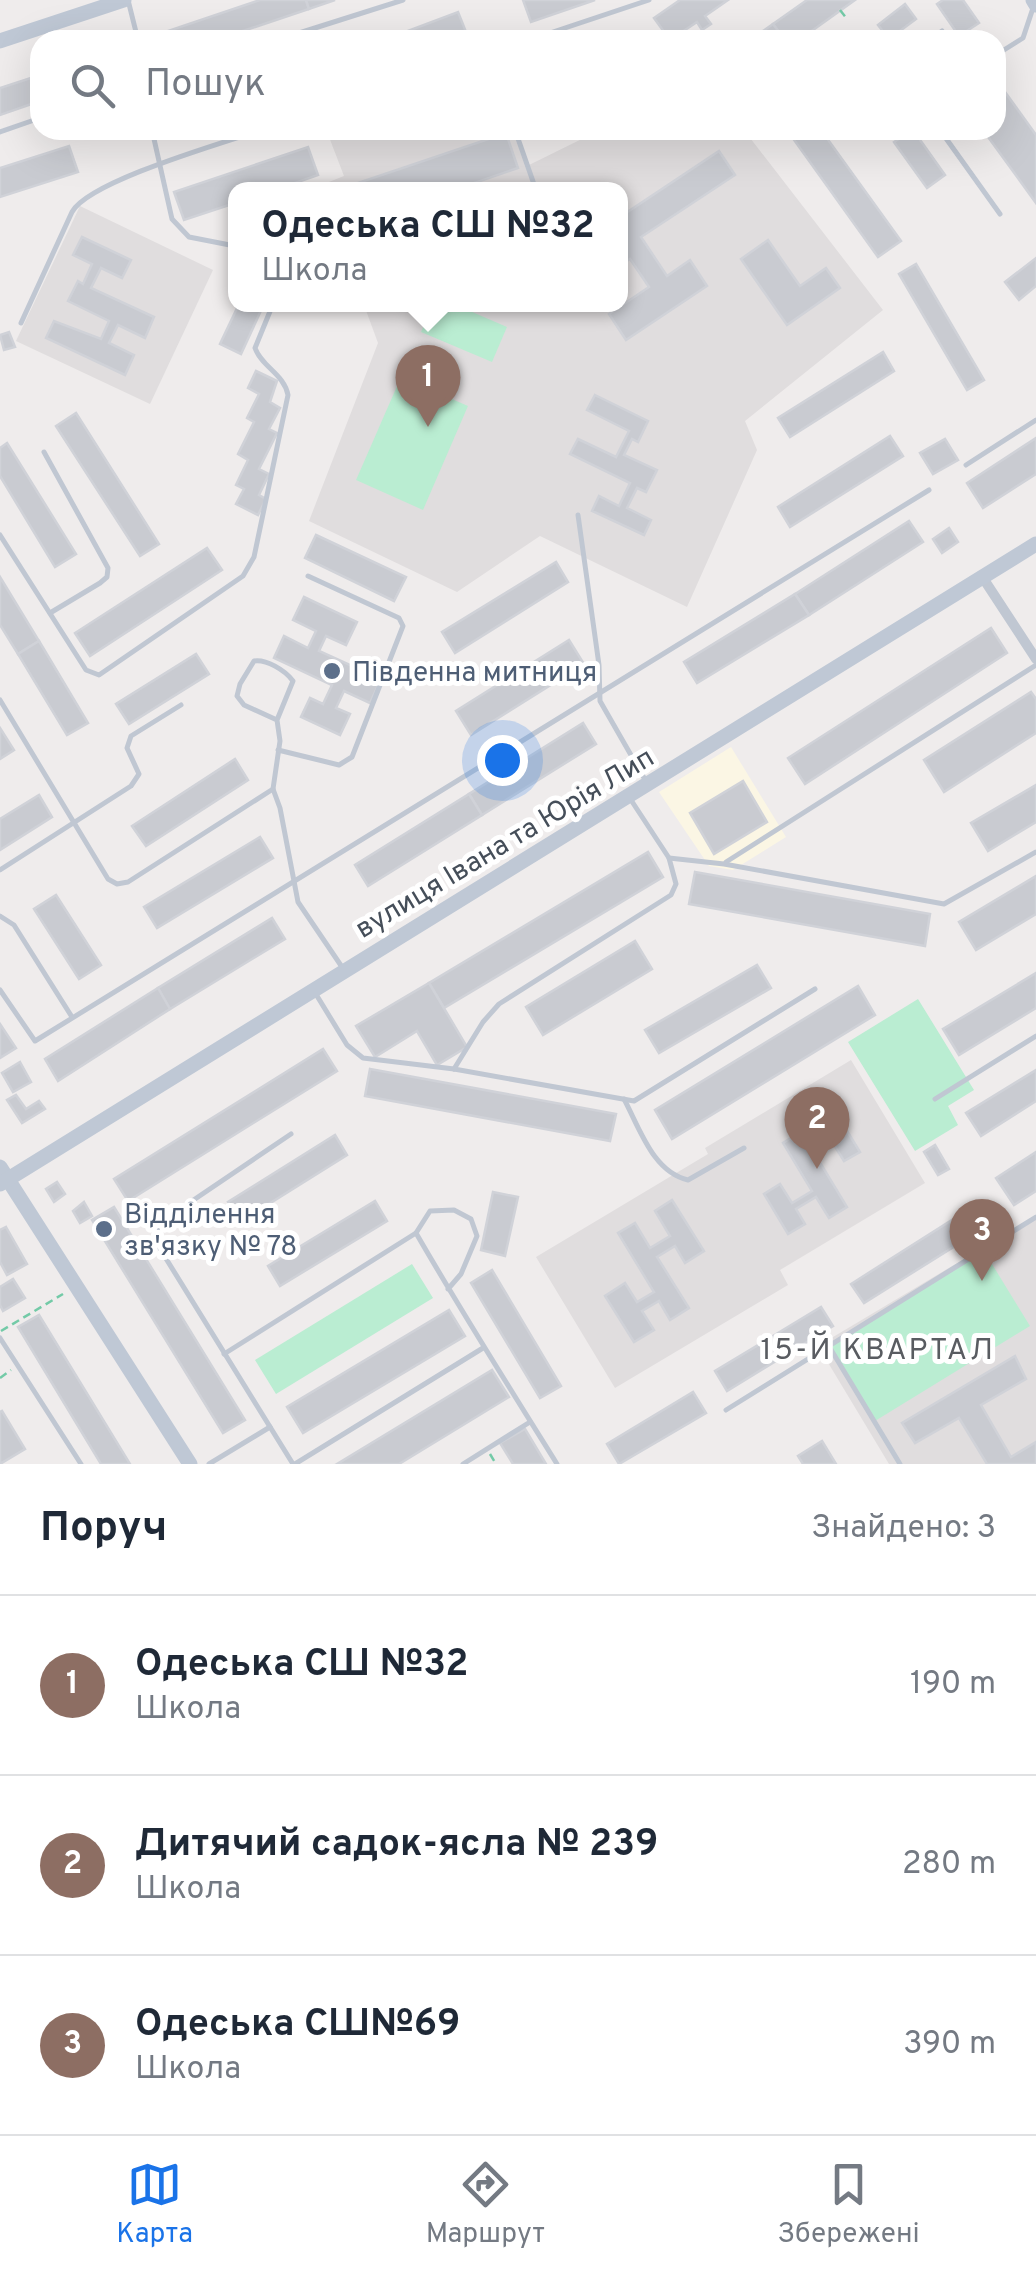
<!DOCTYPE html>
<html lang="uk">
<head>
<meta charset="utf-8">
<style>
	body { margin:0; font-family:Overpass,sans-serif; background:#f2f2f3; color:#1f2937 }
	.you { position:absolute; left:502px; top:760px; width:35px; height:35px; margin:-25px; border:8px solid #fff; border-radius:50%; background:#1a73e8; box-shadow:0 0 0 15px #1a73e833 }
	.badge { display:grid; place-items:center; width:65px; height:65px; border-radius:50%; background:#1a73e8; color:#fff; font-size:32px; font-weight:700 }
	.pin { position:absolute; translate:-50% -82px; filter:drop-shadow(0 2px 5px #0008) }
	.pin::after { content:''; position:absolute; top:52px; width:35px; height:30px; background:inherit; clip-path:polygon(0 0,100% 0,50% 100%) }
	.popup { position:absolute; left:228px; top:182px; width:400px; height:130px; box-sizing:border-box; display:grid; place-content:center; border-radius:20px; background:#fff; filter:drop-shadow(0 2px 8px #0005); font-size:32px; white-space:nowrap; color:#747a83 }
	.popup b { font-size:38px; color:#1f2937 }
	.popup::after { content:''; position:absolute; left:50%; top:100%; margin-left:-20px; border:20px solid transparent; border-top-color:#fff }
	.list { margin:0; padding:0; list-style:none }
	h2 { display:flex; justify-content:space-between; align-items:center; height:130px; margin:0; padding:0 40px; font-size:42px }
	h2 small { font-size:32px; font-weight:400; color:#747a83 }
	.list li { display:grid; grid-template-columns:65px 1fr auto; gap:30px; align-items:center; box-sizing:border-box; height:180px; padding:0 40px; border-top:2px solid #e0e1e3 }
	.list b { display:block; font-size:38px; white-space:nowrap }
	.list p { margin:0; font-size:32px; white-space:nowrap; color:#747a83 }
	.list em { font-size:32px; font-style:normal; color:#747a83 }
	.icon { flex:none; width:55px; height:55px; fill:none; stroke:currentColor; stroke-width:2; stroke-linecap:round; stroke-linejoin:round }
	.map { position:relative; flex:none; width:1036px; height:1464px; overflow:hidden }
	.search { position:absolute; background:#fff; box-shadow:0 10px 40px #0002; left:30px; right:30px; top:30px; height:110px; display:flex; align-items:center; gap:25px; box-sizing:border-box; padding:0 35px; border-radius:30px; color:#747a83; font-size:38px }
	.sheet { height:670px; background:#fff }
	nav { display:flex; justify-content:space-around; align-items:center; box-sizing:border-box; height:140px; border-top:2px solid #e0e1e3; background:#fff; font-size:28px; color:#747a83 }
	nav a { display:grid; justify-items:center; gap:5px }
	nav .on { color:#1a73e8 }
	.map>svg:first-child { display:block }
	.commercial { fill:#fbf6e4 }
	.education { fill:#e0ddde }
	.green { fill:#baedd2 }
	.building { fill:#c9cbd1; stroke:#d0d2d8; stroke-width:2.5 }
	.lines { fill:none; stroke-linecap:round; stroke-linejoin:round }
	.path { stroke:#73caa7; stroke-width:2.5; stroke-dasharray:8 5; stroke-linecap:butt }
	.lane { stroke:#c0c7d2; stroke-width:5 }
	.street { stroke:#c0c7d2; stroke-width:10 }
	.secondary { stroke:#bfc8d5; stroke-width:15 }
	.service-dot { fill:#5c6f8a; stroke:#fff; stroke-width:4 }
	.labels { text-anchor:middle; stroke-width:10; stroke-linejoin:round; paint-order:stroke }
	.service-label { font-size:28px; fill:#4e5e75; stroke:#fff; text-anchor:start }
	.street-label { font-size:28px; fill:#454e59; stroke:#fff }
	.neighbourhood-label { font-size:30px; letter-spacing:2.5px; fill:#595c61; stroke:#fff }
</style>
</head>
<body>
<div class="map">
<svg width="1036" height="1464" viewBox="0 0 1036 1464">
	<rect width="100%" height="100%" fill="#efecec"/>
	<polygon class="commercial" points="731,747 786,837 733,870 709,866 659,792"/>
	<g class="education">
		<polygon points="350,130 516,130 527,166 600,130 744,130 883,310 745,421 757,450 687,607 540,536 457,592 309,521 378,343 364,305 620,304 620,190 320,189 319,186 344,176 329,137"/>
		<polygon points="80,206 213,270 150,404 16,341"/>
		<polygon points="851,1060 925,1183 780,1270 788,1285 615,1388 536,1257 708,1154 705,1148"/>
		<polygon points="1036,1216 1036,1464 889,1464 818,1346"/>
	</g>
	<g class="green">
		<polygon points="433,304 456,305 507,327 492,362 421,332"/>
		<polygon points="401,377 468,406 423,510 356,480"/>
		<polygon points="918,999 974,1090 948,1106 958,1125 915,1151 848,1042"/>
		<polygon points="984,1251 1030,1326 875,1421 829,1346"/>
		<polygon points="412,1264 433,1298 276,1394 255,1360"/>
	</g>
	<g class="building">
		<polygon points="260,0 306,0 309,9 216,40 171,40 168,31"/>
		<polygon points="306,0 335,0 309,9"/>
		<polygon points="523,0 595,0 531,22"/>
		<polygon points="680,0 728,0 705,16 711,24 702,30 697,22 670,40 654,18"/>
		<polygon points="807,0 855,0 799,40 785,40 773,24"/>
		<polygon points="943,0 963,0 979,23 959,36 937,4"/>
		<polygon points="905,4 916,19 889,39 878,25"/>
		<polygon points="458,12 468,37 460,40 384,40"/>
		<polygon points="773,24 785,40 750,40"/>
		<polygon points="40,75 40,101 0,115 0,88"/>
		<polygon points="1000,85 1036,135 1036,203 983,130 996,130 996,88"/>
		<polygon points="787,130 821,130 901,241 878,257"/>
		<polygon points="913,130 945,175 927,188 894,142"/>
		<polygon points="506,133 518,168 454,190 354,190 352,185"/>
		<polygon points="69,146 78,172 0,197 0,168"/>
		<polygon points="308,147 318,175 275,190 235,190 235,203 184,220 174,192"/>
		<polygon points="719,151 735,175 641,237 667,276 690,260 707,286 626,340 609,314 649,287 630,259 620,265 620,217"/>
		<polygon points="82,237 131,260 122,278 101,268 91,288 154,317 145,338 118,325 109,343 134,355 125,375 46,338 54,321 101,339 109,321 68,301 78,281 83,284 92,264 73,255"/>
		<polygon points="768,240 800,286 826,268 840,288 787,325 741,259"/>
		<polygon points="1036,258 1036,286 1019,300 1005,282"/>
		<polygon points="916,264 984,380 967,390 899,274"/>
		<polygon points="239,304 264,304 241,354 220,344"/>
		<polygon points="9,332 15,347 4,350 0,335"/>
		<polygon points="883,352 894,371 790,437 778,418"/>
		<polygon points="256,371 277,381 270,402 280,408 269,429 277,433 259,469 269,474 259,495 266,499 258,515 236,504 244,489 236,485 248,460 238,454 254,422 247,418 259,394 248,388"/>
		<polygon points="595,395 648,421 638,442 632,439 624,455 657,470 646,492 637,488 627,508 651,520 644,535 592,511 599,496 619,506 630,483 570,454 578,439 616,457 629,431 587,410"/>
		<polygon points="76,413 159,544 140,556 56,426"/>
		<polygon points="890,436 903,456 790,527 778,507"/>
		<polygon points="1036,438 1036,474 983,508 967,483"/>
		<polygon points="945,439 958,460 933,474 920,453"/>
		<polygon points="7,443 76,554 55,567 0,476 0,448"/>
		<polygon points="909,521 923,542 809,615 795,594"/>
		<polygon points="949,528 958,542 942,553 933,539"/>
		<polygon points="316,535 406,577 394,601 305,558"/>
		<polygon points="207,548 222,570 90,656 75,633"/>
		<polygon points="556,562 568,582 455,653 442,632"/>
		<polygon points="0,577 39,641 18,654 0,625"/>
		<polygon points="795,594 809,615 697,683 684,662"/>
		<polygon points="304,597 357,622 346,645 326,636 319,651 381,679 370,703 344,691 336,708 350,714 340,735 301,717 310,698 323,704 332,685 274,658 284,636 308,648 316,631 293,620"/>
		<polygon points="991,628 1007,653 805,784 788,758"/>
		<polygon points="569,640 584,664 471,735 456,711"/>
		<polygon points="39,641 88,723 67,735 18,654"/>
		<polygon points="196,654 209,674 129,724 116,704"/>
		<polygon points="1031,692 1036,699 1036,733 944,792 924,760"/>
		<polygon points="583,723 596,744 482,815 469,794"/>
		<polygon points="0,728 14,750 0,759"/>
		<polygon points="235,759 248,780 146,846 132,826"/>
		<polygon points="743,781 767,822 714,854 690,813"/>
		<polygon points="1036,785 1036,822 988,851 971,823"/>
		<polygon points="469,794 482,815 368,886 355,865"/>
		<polygon points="39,795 52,817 0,850 0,819"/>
		<polygon points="260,837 273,858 157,928 144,907"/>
		<polygon points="648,852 663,877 444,1008 429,983"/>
		<polygon points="695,872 930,914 925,946 689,904"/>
		<polygon points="1036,876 1036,914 976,950 959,922"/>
		<polygon points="56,895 101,965 79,979 34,909"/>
		<polygon points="272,918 285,939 170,1009 158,988"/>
		<polygon points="635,941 652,969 543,1035 526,1007"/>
		<polygon points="757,965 771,988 659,1053 645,1030"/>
		<polygon points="1036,973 1036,1008 959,1055 943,1029"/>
		<polygon points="429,983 467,1047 437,1065 417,1031 375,1057 356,1026"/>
		<polygon points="858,986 875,1015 672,1139 655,1110"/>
		<polygon points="158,988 170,1009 58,1081 45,1059"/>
		<polygon points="0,1024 16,1048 0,1058"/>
		<polygon points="323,1049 337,1071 128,1201 114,1179"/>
		<polygon points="20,1062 31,1082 13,1092 2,1073"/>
		<polygon points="370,1069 616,1114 610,1141 365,1096"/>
		<polygon points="1036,1070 1036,1101 981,1136 966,1113"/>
		<polygon points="16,1095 26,1109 39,1101 45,1109 22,1123 7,1100"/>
		<polygon points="830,1103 860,1152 844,1161 834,1145 816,1156 847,1207 829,1218 816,1197 796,1209 805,1224 788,1234 764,1194 780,1184 792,1203 812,1191 783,1143 802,1131 812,1147 828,1138 813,1114"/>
		<polygon points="335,1135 347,1155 240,1222 228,1202"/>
		<polygon points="935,1145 949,1169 938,1175 924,1152"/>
		<polygon points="1036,1152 1036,1191 1014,1205 996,1178"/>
		<polygon points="57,1182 65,1194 54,1202 46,1189"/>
		<polygon points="493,1192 518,1197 505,1256 481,1250"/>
		<polygon points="672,1200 704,1251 685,1263 675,1246 657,1257 689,1308 670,1320 659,1301 642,1311 654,1330 634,1342 605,1296 625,1283 637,1302 654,1292 618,1233 635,1223 650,1248 670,1236 655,1211"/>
		<polygon points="375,1201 387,1221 280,1286 268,1266"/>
		<polygon points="84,1202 92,1216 80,1223 73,1211"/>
		<polygon points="974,1206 987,1226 864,1303 851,1284"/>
		<polygon points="114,1207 245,1420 223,1433 92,1220"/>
		<polygon points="6,1227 27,1264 7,1275 0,1262 0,1230"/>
		<polygon points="492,1270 561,1386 540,1398 471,1283"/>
		<polygon points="13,1279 25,1298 3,1311 0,1305 0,1287"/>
		<polygon points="821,1307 833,1326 727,1391 715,1371"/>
		<polygon points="449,1310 465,1336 303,1433 287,1407"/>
		<polygon points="39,1315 130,1464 101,1464 18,1327"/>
		<polygon points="1015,1356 1026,1379 981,1405 1011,1457 1036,1442 1036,1464 987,1464 959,1418 915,1443 902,1423"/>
		<polygon points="492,1370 509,1397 399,1464 337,1464"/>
		<polygon points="693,1392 706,1413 619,1464 607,1444"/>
		<polygon points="2,1411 25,1449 0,1464 0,1412"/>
		<polygon points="525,1429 546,1464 513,1464 500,1443"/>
		<polygon points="822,1441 836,1464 803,1464 798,1456"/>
	</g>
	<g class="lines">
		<g class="path">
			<polyline points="840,10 847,19"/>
			<polyline points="809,33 814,40"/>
			<polyline points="1,1331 63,1294"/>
			<polyline points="0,1378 11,1370"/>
			<polyline points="490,1454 496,1464"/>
		</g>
		<g class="lane">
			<polyline points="128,0 138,40"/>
			<polyline points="277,40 403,0"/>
			<polyline points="529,40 649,0"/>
			<polyline points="929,40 942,31"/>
			<polyline points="996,55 1023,38 1034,5"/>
			<polyline points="152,130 172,219 189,237 235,246"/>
			<polyline points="515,130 536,190"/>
			<polyline points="940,130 1000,214"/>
			<polyline points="0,132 40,118"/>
			<path d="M21 323 72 212C89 181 223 143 261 130"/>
			<polyline points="44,452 108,568 107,577 100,583 50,613"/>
			<polyline points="966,465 1036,420"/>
			<polyline points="578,515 599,665 600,701 647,783"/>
			<path d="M0 535 86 670 99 675 243 576 254 557 288 395C284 374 262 367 255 348L273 304"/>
			<polyline points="0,700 108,879 117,884 128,882 273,789"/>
			<path d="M277 720 293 681C285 670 266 659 254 661L240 684 237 696 244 705 277 720 280 741 273 789 280 808 298 902 342 967"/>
			<polyline points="278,750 339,765 352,757 403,626 399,618 308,576"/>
			<polyline points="669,858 724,864 944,904 1036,852"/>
			<polyline points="726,862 1036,665"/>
			<polyline points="0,870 131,786 139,774 127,748 131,736 181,705"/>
			<polyline points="0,916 14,925 72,1017"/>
			<polyline points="0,990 35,1041 929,490"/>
			<polyline points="314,991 347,1045 363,1058 454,1069 634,1101 815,989"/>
			<polyline points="454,1069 483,1022 499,1004 671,895 676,884 669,858 631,800"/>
			<path d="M624 1099C640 1129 653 1172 688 1180L744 1148"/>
			<polyline points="935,1099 1036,1036"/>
			<path d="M291 1134 164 1220C156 1228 155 1234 157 1244L293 1464"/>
			<path d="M448 1289 461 1274 477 1236 471 1219 454 1210 430 1211 416 1233C461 1311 509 1387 557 1464"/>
			<polyline points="0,1338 81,1464"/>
			<polyline points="830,1348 900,1464"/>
			<polyline points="224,1354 416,1233"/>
			<polyline points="726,1410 1036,1217"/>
			<polyline points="209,1464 270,1427"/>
			<polyline points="295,1464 483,1348"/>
			<polyline points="463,1464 530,1422"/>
		</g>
		<polyline class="street" points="983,578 1036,659"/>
		<g class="secondary">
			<polyline points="1033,0 1036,5"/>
			<polyline points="0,41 124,0"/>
			<polyline points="0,1167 190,1464"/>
			<polyline points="0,1184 1036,544"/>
		</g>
	</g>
	<g class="service-dot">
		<circle cx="332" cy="671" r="10"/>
		<circle cx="104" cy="1229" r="10"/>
	</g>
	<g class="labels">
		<g class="service-label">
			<text x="352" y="681">Південна митниця</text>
			<text x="124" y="1223">Відділення<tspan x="124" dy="32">зв'язку № 78</tspan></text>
		</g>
		<g class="street-label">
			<text transform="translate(504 842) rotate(-31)" y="10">вулиця Івана та Юрія Лип</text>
		</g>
		<g class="neighbourhood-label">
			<text x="878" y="1359">15-Й КВАРТАЛ</text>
		</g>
	</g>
</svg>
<div class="you"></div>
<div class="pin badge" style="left:428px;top:427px;background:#8d6e63">1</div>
<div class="popup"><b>Одеська СШ №32</b>Школа</div>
<div class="pin badge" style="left:817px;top:1169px;background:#8d6e63">2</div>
<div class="pin badge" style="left:982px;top:1281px;background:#8d6e63">3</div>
<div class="search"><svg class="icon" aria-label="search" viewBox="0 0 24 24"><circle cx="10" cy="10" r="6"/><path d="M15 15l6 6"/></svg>Пошук</div>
</div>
<section class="sheet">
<h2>Поруч<small>Знайдено: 3</small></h2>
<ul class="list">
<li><span class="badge" style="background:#8d6e63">1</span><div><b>Одеська СШ №32</b><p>Школа</p></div><em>190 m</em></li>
<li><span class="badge" style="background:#8d6e63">2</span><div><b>Дитячий садок-ясла № 239</b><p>Школа</p></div><em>280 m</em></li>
<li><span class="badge" style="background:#8d6e63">3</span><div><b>Одеська СШ№69</b><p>Школа</p></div><em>390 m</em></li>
</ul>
</section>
<nav>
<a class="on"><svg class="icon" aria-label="map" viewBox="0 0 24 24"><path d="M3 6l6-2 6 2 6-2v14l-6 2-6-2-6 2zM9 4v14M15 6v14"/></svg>Карта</a>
<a><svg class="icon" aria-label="directions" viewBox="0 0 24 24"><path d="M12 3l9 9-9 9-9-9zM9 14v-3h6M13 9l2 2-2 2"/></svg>Маршрут</a>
<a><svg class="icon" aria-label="saved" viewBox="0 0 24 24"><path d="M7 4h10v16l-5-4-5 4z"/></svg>Збережені</a>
</nav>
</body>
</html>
